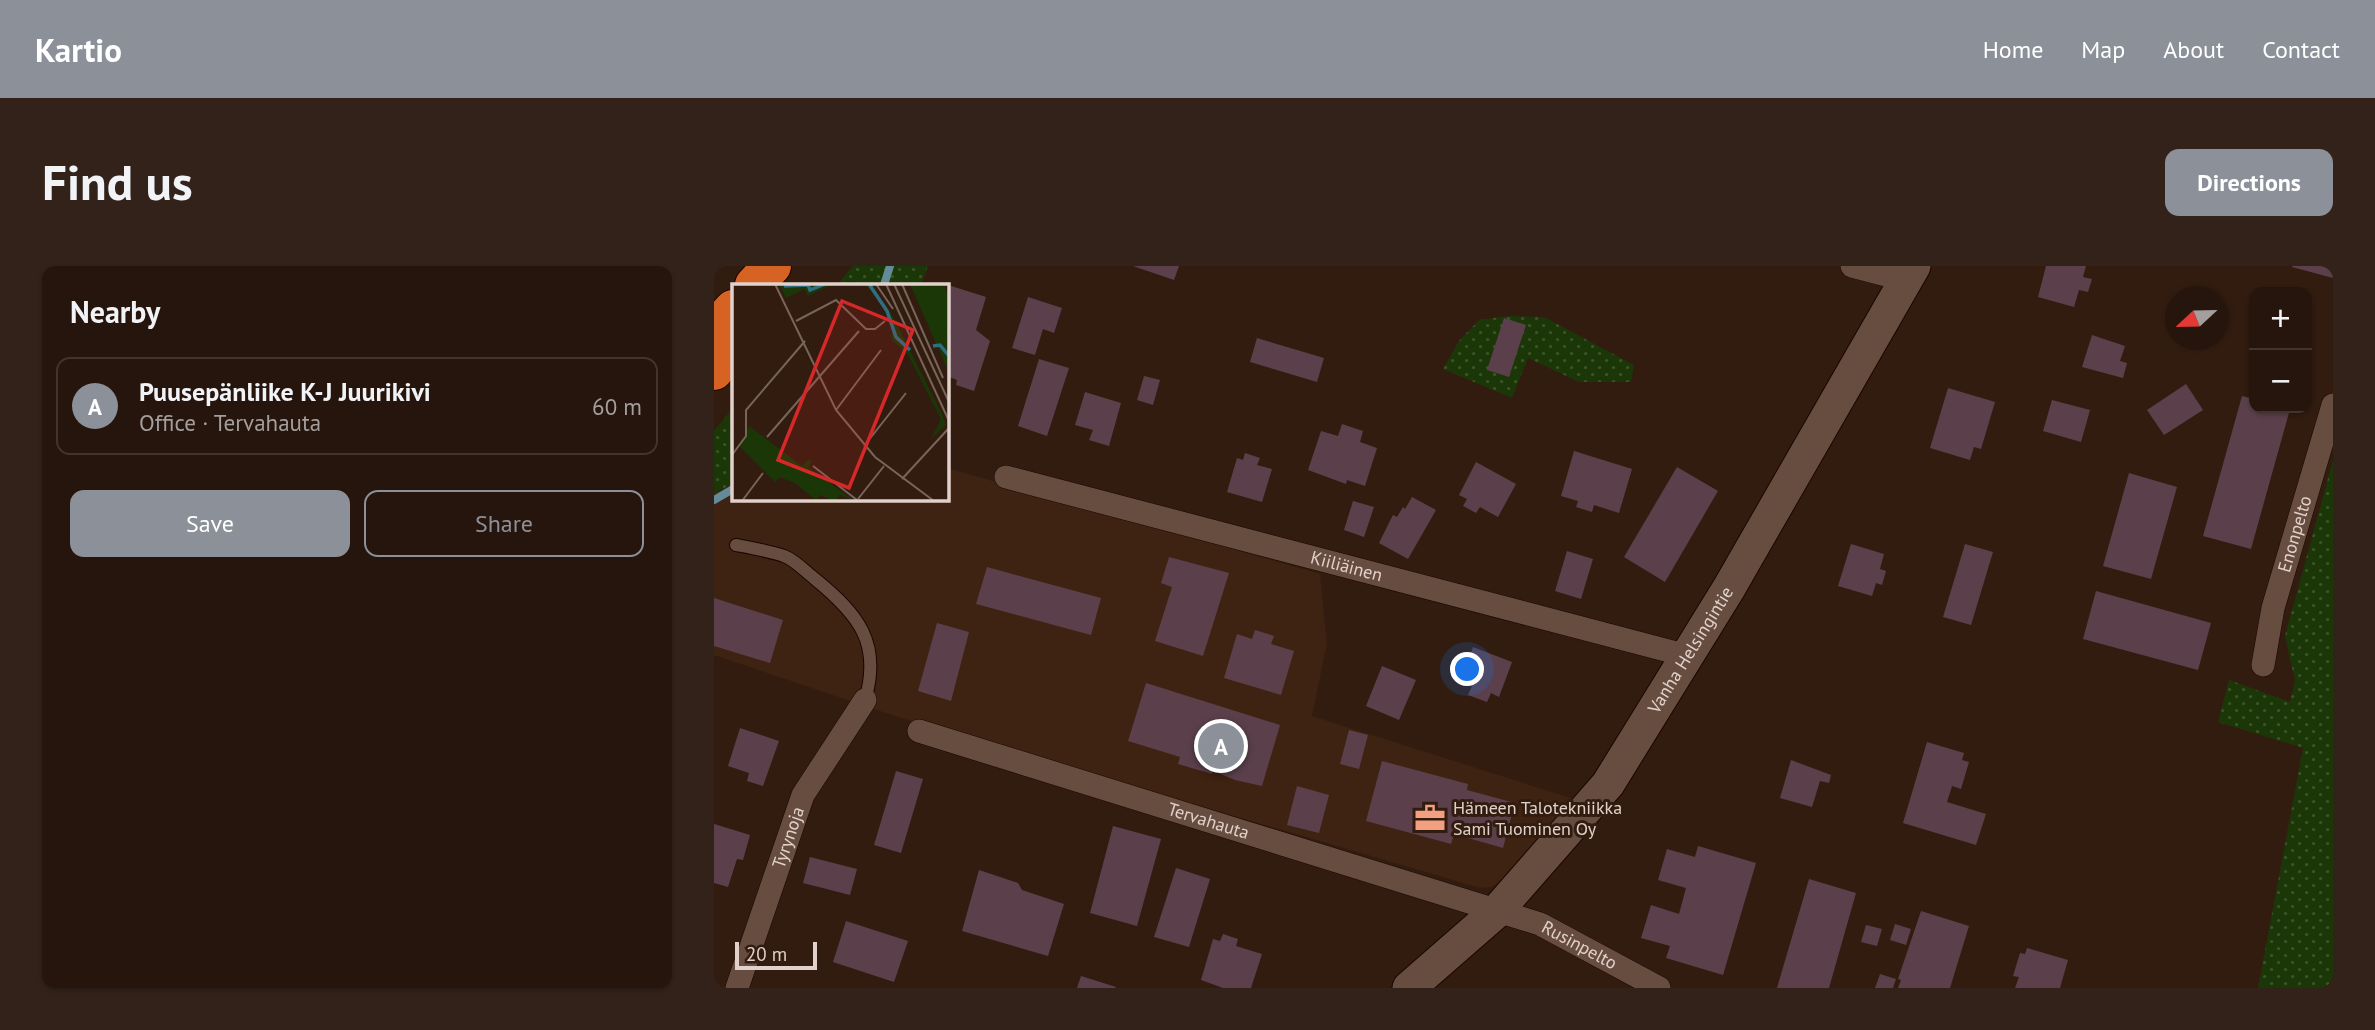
<!DOCTYPE html>
<html lang="en">
<head>
<meta charset="utf-8">
<style>
	body { margin:0; font-family:"PT Sans",sans-serif; background:#32221a; color:#f1f3f6 }
	.controls { position:absolute; right:21px; top:21px; display:grid; overflow:hidden; border-radius:14px; box-shadow:0 2px 5px #0004 }
	.controls button { width:63px; height:63px; display:grid; place-items:center; padding:0; border:0; border-bottom:2px solid #42342d; background:#26150c; color:#f1f3f6; font:35px sans-serif }
	.compass { position:absolute; left:1451px; top:21px; width:63px; height:63px; border-radius:50%; background:#26150c; box-shadow:0 2px 5px #0004; rotate:248deg }
	.scale { position:absolute; left:21px; bottom:18px; width:82px; box-sizing:border-box; padding-left:7px; border:4px solid #e1d1ca; border-top:0; font-size:19px; line-height:24px; white-space:nowrap; color:#e1d1ca; -webkit-text-stroke:5px #321c10; paint-order:stroke }
	.you { position:absolute; left:754px; top:404px; width:24px; height:24px; margin:-18px; border:5px solid #fff; border-radius:50%; background:#1a73e8; box-shadow:0 0 0 10px #1a73e833 }
	.badge { display:grid; place-items:center; width:46px; height:46px; border-radius:50%; background:#8c9099; color:#fff; font-size:23px; font-weight:700 }
	.pin { position:absolute; translate:-50% -50%; border:4px solid #fff; box-shadow:0 2px 7px #0006 }
	.list { margin:0; padding:0; list-style:none }
	h2 { display:flex; justify-content:space-between; align-items:center; height:91px; margin:0; padding:0 28px; font-size:30px }
	h2 small { font-size:23px; font-weight:400; color:#a49f9d }
	.list li { display:grid; grid-template-columns:46px 1fr auto; gap:21px; align-items:center; box-sizing:border-box; height:98px; margin:0 14px 14px; padding:0 14px; border:2px solid #42342d; border-radius:14px }
	.list b { display:block; font-size:26px; white-space:nowrap }
	.list p { margin:0; font-size:23px; white-space:nowrap; color:#a49f9d }
	.list em { font-size:23px; font-style:normal; color:#a49f9d }
	.actions { display:flex; gap:14px; padding:21px 28px }
	.actions a { flex:1; padding:16px 0; border:2px solid #8c9099; border-radius:14px; text-align:center; font-size:24px; color:#8c9099 }
	.actions .main { background:#8c9099; color:#fff }
	.map { position:relative; flex:none; width:1619px; height:722px; overflow:hidden; border-radius:14px }
	header { display:flex; align-items:center; gap:42px; box-sizing:border-box; height:98px; padding:0 35px; background:#8c9099; color:#fff }
	header strong { font-size:33px }
	nav { display:flex; gap:38px; margin-inline-start:auto; font-size:24px }
	.intro { display:flex; align-items:center; justify-content:space-between; box-sizing:border-box; height:168px; padding:0 42px }
	h1 { margin:0; font-size:49px }
	.button { padding:18px 32px; border-radius:14px; background:#8c9099; color:#fff; font-size:24px; font-weight:700 }
	main { display:flex; gap:42px; padding:0 42px }
	aside { flex:1; background:#26150c; border-radius:14px; box-shadow:0 2px 5px #0004 }
	.map>svg:first-child { display:block }
	.built { fill:#3e2212 }
	.grass { fill:url(#grass-dots) }
	.lines { fill:none; stroke-linecap:round; stroke-linejoin:round }
	.stream { stroke:#648b98; stroke-width:8 }
	.building { fill:#5b404c }
	.lane-casing { stroke:#190600; stroke-width:14 }
	.street-casing { stroke:#190600; stroke-width:24 }
	.secondary-casing { stroke:#190600; stroke-width:35 }
	.highway-casing { stroke:#190600; stroke-width:40 }
	.lane { stroke:#664d40; stroke-width:12 }
	.street { stroke:#664d40; stroke-width:23 }
	.secondary { stroke:#664d40; stroke-width:33 }
	.highway { stroke:#d66223; stroke-width:38 }
	.labels { text-anchor:middle; stroke-width:6; stroke-linejoin:round; paint-order:stroke }
	.street-label { font-size:18px; fill:#e1d1ca; stroke:#321c10 }
	.poi-label { font-size:18px; fill:#e1d1ca; stroke:#321c10; text-anchor:start }
	.inset-river { fill:none; stroke:#2e6d82; stroke-width:3.5 }
	.inset-road { fill:none; stroke:#78645a; stroke-width:2 }
	.view { fill:#d62828; fill-opacity:0.15; stroke:#d62828; stroke-width:3.5 }
	.inset-edge { fill:none; stroke:#e1d1ca; stroke-width:3.5 }
</style>
</head>
<body>
<header>
<strong>Kartio</strong>
<nav><a>Home</a><a>Map</a><a>About</a><a>Contact</a></nav>
</header>
<div class="intro"><h1>Find us</h1><a class="button">Directions</a></div>
<main>
<aside>
<h2>Nearby<small></small></h2>
<ul class="list">
<li><span class="badge">A</span><div><b>Puusepänliike K-J Juurikivi</b><p>Office · Tervahauta</p></div><em>60 m</em></li>
</ul>
<div class="actions"><a class="main">Save</a><a>Share</a></div>
</aside>
<div class="map">
<svg width="1619" height="722" viewBox="0 0 1619 722">
	<defs>
		<pattern id="grass-dots" width="8" height="8" patternUnits="userSpaceOnUse" patternTransform="scale(1.75)"><rect width="8" height="8" fill="#1b3707"/><path d="M2 2h.1M6 6h.1" fill="none" stroke="#3c532a" stroke-width="1.8" stroke-linecap="round"/></pattern>
	</defs>
	<rect width="100%" height="100%" fill="#321c10"/>
	<polygon class="built" points="233,202 606,308 613,377 598,450 860,533 788,615 777,621 766,622 187,452 0,389 0,228 19,217 19,233 233,233"/>
	<g class="grass">
		<polygon points="139,0 214,0 207,19 123,19"/>
		<polygon points="794,50 830,51 920,99 917,116 865,116 814,92 798,132 729,103 745,75 765,54"/>
		<polygon points="19,142 19,217 0,228 0,165"/>
		<polygon points="1619,194 1619,722 1544,722 1589,482 1504,456 1515,414 1576,436 1581,415 1571,370"/>
	</g>
	<g class="lines">
		<g class="stream">
			<polyline points="170,19 176,0"/>
			<polyline points="0,234 19,223"/>
		</g>
	</g>
	<g class="building">
		<polygon points="419,0 465,0 460,14"/>
		<polygon points="1332,0 1372,0 1369,11 1378,13 1374,26 1365,24 1360,41 1324,31"/>
		<polygon points="1578,0 1619,0 1619,12 1578,1"/>
		<polygon points="234,19 272,31 262,64 276,75 260,125 242,119 243,114 233,110 233,80 237,65 233,64"/>
		<polygon points="314,31 348,42 340,67 329,63 321,89 298,82"/>
		<polygon points="790,52 812,59 795,111 773,104"/>
		<polygon points="1378,69 1411,80 1406,95 1413,97 1409,112 1368,101"/>
		<polygon points="543,72 610,92 603,116 536,96"/>
		<polygon points="325,93 355,102 333,170 304,160"/>
		<polygon points="430,110 446,114 439,139 423,134"/>
		<polygon points="1472,118 1489,144 1450,169 1433,144"/>
		<polygon points="1234,122 1281,136 1267,183 1260,181 1256,194 1216,182"/>
		<polygon points="371,126 407,137 395,180 375,174 379,164 361,159"/>
		<polygon points="1528,130 1540,133 1540,142 1576,143 1537,283 1489,270"/>
		<polygon points="1338,134 1376,144 1367,176 1329,165"/>
		<polygon points="628,158 649,165 646,176 663,182 651,220 633,214 632,218 594,204 607,165 624,170"/>
		<polygon points="860,185 918,203 905,247 880,239 878,246 862,241 864,235 847,230"/>
		<polygon points="531,187 546,192 543,199 558,203 548,236 513,226 523,192 529,194"/>
		<polygon points="762,196 802,218 784,251 766,241 762,247 749,240 753,233 745,229"/>
		<polygon points="963,201 1004,225 951,316 910,291"/>
		<polygon points="1415,207 1463,221 1437,313 1389,300"/>
		<polygon points="698,231 722,244 694,293 665,277 679,249 683,251 689,241 691,243"/>
		<polygon points="639,235 660,241 650,271 630,264"/>
		<polygon points="1137,278 1170,288 1166,303 1172,305 1168,319 1162,317 1158,330 1124,320"/>
		<polygon points="1251,278 1279,286 1257,359 1229,351"/>
		<polygon points="853,285 879,293 867,333 841,325"/>
		<polygon points="455,291 515,307 489,390 441,375 458,321 447,317"/>
		<polygon points="273,301 387,332 377,369 262,338"/>
		<polygon points="1382,325 1497,357 1484,404 1369,373"/>
		<polygon points="0,332 69,354 56,397 0,380"/>
		<polygon points="223,357 255,366 237,435 204,425"/>
		<polygon points="541,364 560,370 557,378 580,385 567,429 510,412 523,368 538,373"/>
		<polygon points="759,381 798,396 785,431 777,427 773,436 754,429 758,420 747,416"/>
		<polygon points="668,400 702,414 685,454 652,440"/>
		<polygon points="432,417 566,459 548,520 521,514 504,507 505,502 500,501 498,508 464,498 466,491 414,475"/>
		<polygon points="26,462 65,475 49,520 33,515 35,507 14,500"/>
		<polygon points="635,464 654,469 645,503 626,498"/>
		<polygon points="1213,476 1250,487 1248,494 1255,496 1247,523 1238,520 1233,536 1272,548 1262,579 1189,557"/>
		<polygon points="1077,494 1117,509 1115,517 1106,515 1098,541 1066,532"/>
		<polygon points="668,495 754,518 753,524 801,537 789,582 740,568 737,578 652,555"/>
		<polygon points="182,505 209,513 187,587 160,579"/>
		<polygon points="583,520 615,529 605,567 573,559"/>
		<polygon points="0,558 36,569 29,594 23,593 14,621 0,617"/>
		<polygon points="399,560 447,573 423,660 376,647"/>
		<polygon points="984,580 1042,597 1009,709 952,692 956,680 927,672 937,639 965,648 972,622 944,614 953,583 981,591"/>
		<polygon points="96,591 143,603 136,629 89,617"/>
		<polygon points="462,602 496,613 475,681 440,671"/>
		<polygon points="265,604 304,617 308,624 350,638 334,690 248,665"/>
		<polygon points="1095,613 1142,627 1115,722 1063,722"/>
		<polygon points="1207,645 1255,660 1236,722 1184,722 1187,714 1184,713"/>
		<polygon points="132,655 194,675 180,716 119,696"/>
		<polygon points="1181,658 1197,663 1192,679 1176,674"/>
		<polygon points="1152,659 1168,663 1163,680 1147,676"/>
		<polygon points="509,668 524,673 522,680 548,688 537,722 509,722 487,714 499,673 506,675"/>
		<polygon points="1313,682 1354,694 1346,722 1301,722 1305,711 1299,710 1306,687 1311,688"/>
		<polygon points="1166,708 1182,713 1179,722 1161,722"/>
		<polygon points="367,710 402,721 401,722 363,722"/>
	</g>
	<g class="lines">
		<g class="lane-casing">
			<path id="lane" d="M22 279C38 282 55 285 70 290 81 294 92 306 101 313 144 348 168 377 151 434"/>
		</g>
		<g class="street-casing">
			<g id="street">
				<polyline points="1138,0 1192,14"/>
				<path id="s1" d="M292 211 974 390"/>
				<path id="s2" d="M1549 399 1559 342 1619 139"/>
				<path id="s3" d="M205 465 826 658 945 722"/>
				<path id="s4" d="M23 722 89 529 151 434"/>
			</g>
		</g>
		<g class="secondary-casing">
			<g id="secondary">
				<path id="s5" d="M695 722 782 646 894 518 1015 322 1200 0"/>
			</g>
		</g>
		<g class="highway-casing">
			<g id="highway">
				<polyline points="40,19 58,0"/>
				<polyline points="0,64 19,43"/>
				<polyline points="0,105 19,76"/>
			</g>
		</g>
		<use href="#lane" class="lane"/>
		<use href="#street" class="street"/>
		<use href="#secondary" class="secondary"/>
		<use href="#highway" class="highway"/>
	</g>
	<defs>
		<g id="office-bare" transform="scale(2.415)"><path d="M-6-3h4V-5.5h4V-3h4V5H-6ZM-1-4.5V-3h2v-1.5ZM-6 0V1H6V0Z" fill="#f2a07f" stroke="#321c10" stroke-width="2.5" paint-order="stroke"/></g>
	</defs>
	<g fill-rule="evenodd">
		<use href="#office-bare" x="716" y="552"/>
	</g>
	<g class="labels">
		<g class="street-label">
			<text dy="6" stroke="none"><textPath href="#s2" startOffset="135">Enonpelto</textPath></text>
			<text dy="6" stroke="none"><textPath href="#s1" startOffset="352">Kiiliäinen</textPath></text>
			<text dy="6" stroke="none"><textPath href="#s5" startOffset="443">Vanha Helsingintie</textPath></text>
			<text dy="6" stroke="none"><textPath href="#s3" startOffset="303">Tervahauta</textPath></text>
			<text dy="6" stroke="none"><textPath href="#s4" startOffset="159">Tyrynoja</textPath></text>
			<text dy="6" stroke="none"><textPath href="#s3" startOffset="695">Rusinpelto</textPath></text>
		</g>
		<g class="poi-label">
			<text x="739" y="548">Hämeen Talotekniikka<tspan x="739" dy="21">Sami Tuominen Oy</tspan></text>
		</g>
	</g>
	<g transform="translate(18 18)">
		<rect width="217" height="217" fill="#321c10"/>
		<path d="M133 0H139L159 29 210 130 214 141 199 155 209 135 175 69 160 56 158 30ZM17 142 70 182 77 175 80 178 76 183 121 216 108 211 103 217 88 211 84 216 63 199 48 193 43 198 8 163Z" fill="#1b3707"/>
		<path d="M47 0H98L99 1 76 12 72 5 54 14ZM178 0H212L217 15V89Z" fill="#1b3707"/>
		<path class="inset-river" d="M137 0 155 27 164 53 178 66M52 2 76 1 78 6 93 0M201 62 208 61 217 72"/>
		<path class="inset-road" d="M43 0 104 126 143 173 202 217M144 0 161 25M154 0 217 137M162 0 217 118M170 0 211 94M64 37 104 16 134 45H143L153 37M104 126 149 66M35 153 127 47M132 162 174 109M0 171 14 152V126L73 57M81 182 125 216M170 195 217 144M126 215 152 182M10 217 31 189"/>
		<path class="view" d="M110 17 181 46 117 204 46 176Z"/>
		<rect width="217" height="217" class="inset-edge"/>
	</g>
</svg>
<div class="controls">
<button>+</button>
<button>−</button>
</div>
<svg class="compass" viewBox="-18 -18 36 36"><path d="M0-13l5 13h-10z" fill="#e53935"/><path d="M0 13l5-13h-10z" fill="#a49f9d"/></svg>
<div class="scale">20 m</div>
<div class="you"></div>
<div class="pin badge" style="left:507px;top:480px">A</div>
</div>
</main>
</body>
</html>
